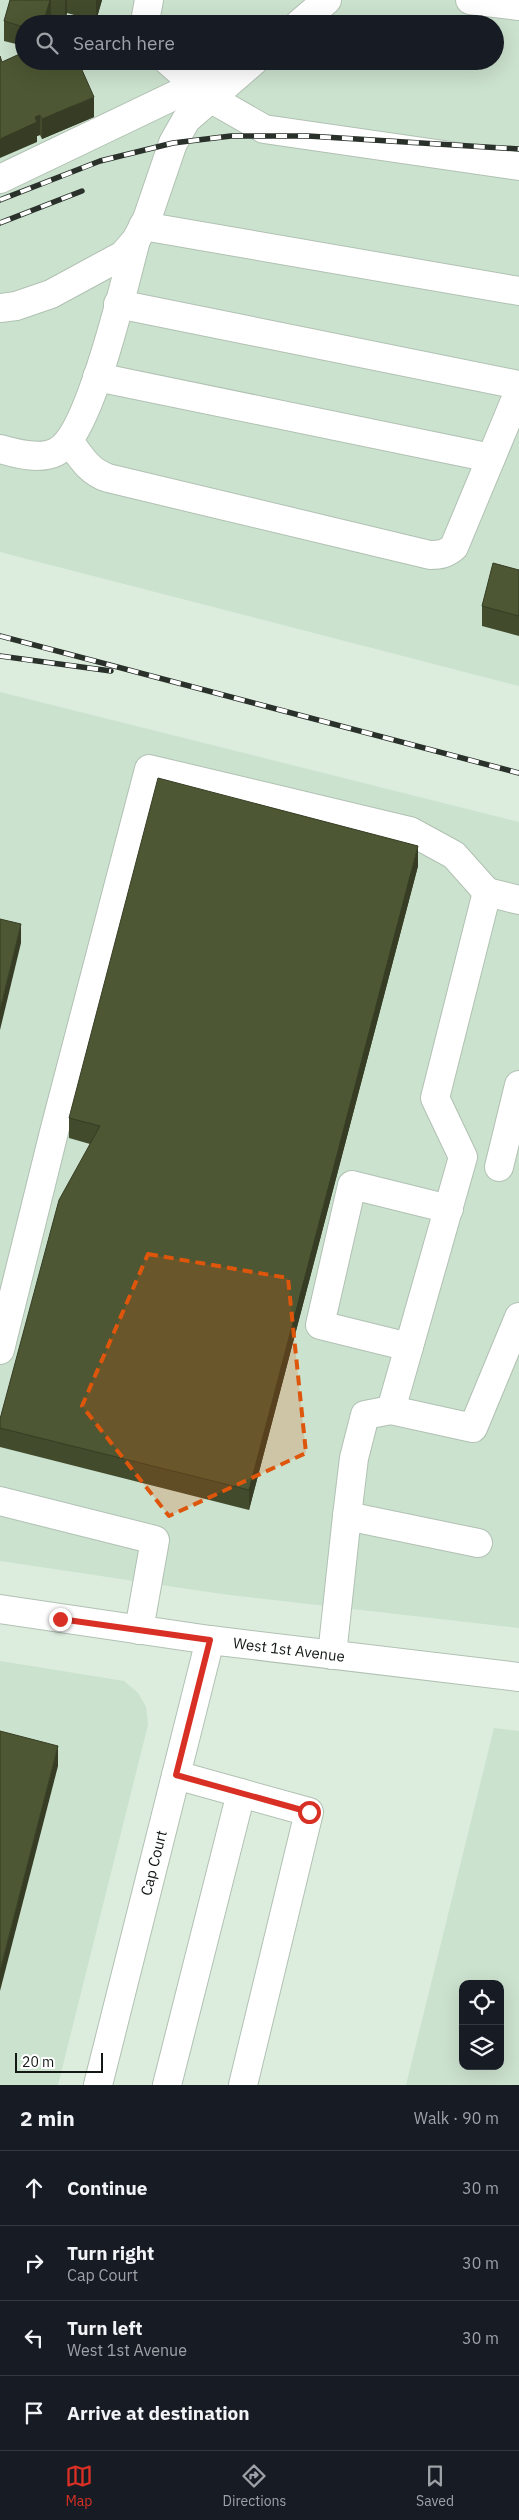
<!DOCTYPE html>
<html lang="en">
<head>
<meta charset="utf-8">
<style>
	body { margin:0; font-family:"IBM Plex Sans",sans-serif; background:#242831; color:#f1f3f6 }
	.controls { position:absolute; right:15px; bottom:15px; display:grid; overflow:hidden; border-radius:10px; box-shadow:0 5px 20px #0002 }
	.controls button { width:45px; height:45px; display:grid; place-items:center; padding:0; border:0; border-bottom:1px solid #363941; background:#171b24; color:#f1f3f6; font:25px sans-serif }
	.scale { position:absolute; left:15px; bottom:12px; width:88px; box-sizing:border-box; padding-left:5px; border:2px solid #121813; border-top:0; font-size:14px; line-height:18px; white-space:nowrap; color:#121813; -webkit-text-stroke:4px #fff; paint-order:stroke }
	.stop { position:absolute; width:15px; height:15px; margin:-11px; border:4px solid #d93025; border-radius:50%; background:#fff }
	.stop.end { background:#d93025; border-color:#fff; box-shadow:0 1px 5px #0008 }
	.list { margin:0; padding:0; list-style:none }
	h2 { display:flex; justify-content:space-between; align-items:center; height:65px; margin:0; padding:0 20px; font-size:21px }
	h2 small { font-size:16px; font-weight:400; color:#9ea1a6 }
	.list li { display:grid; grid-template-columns:32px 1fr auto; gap:15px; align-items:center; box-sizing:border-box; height:75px; padding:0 20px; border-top:1px solid #363941 }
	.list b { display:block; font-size:19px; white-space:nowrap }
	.list p { margin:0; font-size:16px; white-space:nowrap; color:#9ea1a6 }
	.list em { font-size:16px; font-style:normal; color:#9ea1a6 }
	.icon { flex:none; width:28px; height:28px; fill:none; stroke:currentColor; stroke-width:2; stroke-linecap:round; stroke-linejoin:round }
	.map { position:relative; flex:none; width:519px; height:2085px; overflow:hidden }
	.search { position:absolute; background:#171b24; box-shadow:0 5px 20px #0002; left:15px; right:15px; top:15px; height:55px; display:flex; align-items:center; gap:12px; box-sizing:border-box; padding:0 18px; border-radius:28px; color:#9ea1a6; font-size:19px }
	.sheet { height:365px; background:#171b24 }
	nav { display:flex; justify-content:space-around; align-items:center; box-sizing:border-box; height:70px; border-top:1px solid #363941; background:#171b24; font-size:14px; color:#9ea1a6 }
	nav a { display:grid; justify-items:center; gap:2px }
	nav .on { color:#d93025 }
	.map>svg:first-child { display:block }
	.built { fill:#cbe2ce; fill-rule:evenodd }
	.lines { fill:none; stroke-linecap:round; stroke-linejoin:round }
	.minor-casing { stroke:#b1c1b3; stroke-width:30 }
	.minor { stroke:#fff; stroke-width:28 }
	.rail-casing { stroke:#2a312b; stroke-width:5.5 }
	.rail { stroke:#fff; stroke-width:4; stroke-dasharray:11; stroke-linecap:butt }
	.wall { fill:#424b2c }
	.shaded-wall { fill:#363d24 }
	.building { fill:#4d5733; stroke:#363d24 }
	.route { stroke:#d93025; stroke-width:6 }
	.marked { fill:#dd560c; fill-opacity:0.2; stroke:#dd560c; stroke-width:4; stroke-dasharray:10 6; stroke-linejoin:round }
	.labels { text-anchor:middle; stroke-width:5; stroke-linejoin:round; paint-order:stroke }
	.street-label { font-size:15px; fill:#121813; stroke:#fff }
</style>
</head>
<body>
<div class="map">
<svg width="519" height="2085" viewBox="0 0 519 2085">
	<rect width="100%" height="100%" fill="#dcedde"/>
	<g class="built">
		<path d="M0 0H519V686L0 552ZM24 24H495V61H24Z"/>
		<polygon points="0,692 519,822 519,1628 222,1594 0,1561"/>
		<polygon points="0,1661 124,1681 138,1693 146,1707 148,1725 58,2085 0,2085"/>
		<path d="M494 1728 519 1731V2085H406ZM463 1984H500V2066H463Z"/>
	</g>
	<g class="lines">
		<g class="minor-casing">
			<g id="minor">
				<polyline points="470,0 519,6"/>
				<polyline points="147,24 146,16 149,0"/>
				<polyline points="299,24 327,0"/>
				<polyline points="168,61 210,98 264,129 519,166"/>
				<polyline points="0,179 211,78"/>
				<polyline points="143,226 519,291"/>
				<polyline points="118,304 519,385"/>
				<polyline points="0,308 16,306 51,294 123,255 136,240 147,219 173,143 186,120 254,61"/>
				<polyline points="97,377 491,458"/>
				<path d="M69 441C80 456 89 472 108 478L430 555C440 555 446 554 454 547L519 391"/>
				<path d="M0 449C17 454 40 460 56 452 91 435 125 280 136 240"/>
				<polyline points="499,1167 519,1085"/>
				<polyline points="409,1347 320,1325 352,1185 449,1209"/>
				<polyline points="0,1350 54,1132 149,769 410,831 454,855 487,892"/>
				<polyline points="391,1410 463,1157 435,1098 487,892 519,900"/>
				<polyline points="0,1501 155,1540 139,1630"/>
				<polyline points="347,1516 354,1458 365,1415 391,1410 473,1428 519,1317"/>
				<polyline points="0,1609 210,1640 519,1677"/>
				<polyline points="332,1655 347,1516 478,1543"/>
				<polyline points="176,1775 309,1812 243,2085"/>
				<polyline points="98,2085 210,1640"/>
				<polyline points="167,2085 241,1793"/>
			</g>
		</g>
		<use href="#minor" class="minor"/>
		<g class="rail-casing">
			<g id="rail">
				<polyline points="0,200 100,161 173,143 231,136 308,136 519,149"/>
				<polyline points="0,223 82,191"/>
				<polyline points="0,636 519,773"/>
				<polyline points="0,656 111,671"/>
			</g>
		</g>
		<use href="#rail" class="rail"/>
	</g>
	<g class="wall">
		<polygon points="10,0 102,0 96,21 67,13 65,20 51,16 49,24 24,24 24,46 4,41 4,21"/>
		<polygon points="2,62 94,117 42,139 40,135 37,136 37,142"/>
		<polygon points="519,570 519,636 482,626 482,606"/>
		<polygon points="418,866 249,1510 0,1447 0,1419 90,1144 69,1138 69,1118"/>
	</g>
	<g class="shaded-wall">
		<polygon points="50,0 51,0 51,16 49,24 43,24"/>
		<polygon points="65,0 67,0 67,13 65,20"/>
		<polygon points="96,0 102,0 96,21"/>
		<polygon points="94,97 94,117 42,139 42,119"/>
		<polygon points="40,115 40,135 37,136 37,142 0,158 0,139 35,117"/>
		<polygon points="418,846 418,866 249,1510 249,1490"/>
		<polygon points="21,924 21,943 0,1030 0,1010"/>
		<polygon points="58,1746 58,1766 0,1991 0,1971"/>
	</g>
	<g class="building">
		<polygon points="10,0 50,0 43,24 24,24 24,27 4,21"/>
		<polygon points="24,52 24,61 78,61 94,97 42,119 40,115 35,117 37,122 0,139 0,56 2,62"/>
		<polygon points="493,563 519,570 519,616 482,606"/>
		<polygon points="158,778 418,846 249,1490 0,1428 0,1419 59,1200 100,1126 69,1118"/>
		<polygon points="0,919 21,924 0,1010"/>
		<polygon points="0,1731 58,1746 0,1971"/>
	</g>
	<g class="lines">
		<polyline class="route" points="60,1619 210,1640 176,1775 309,1812"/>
	</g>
	<path class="marked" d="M148 1254 288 1278 306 1453 169 1516 82 1406Z"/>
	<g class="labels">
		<g class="street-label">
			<text transform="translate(289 1650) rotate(7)" y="5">West 1st Avenue</text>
			<text transform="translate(154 1863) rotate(-76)" y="5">Cap Court</text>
		</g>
	</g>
</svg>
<div class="controls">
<button><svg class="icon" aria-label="locate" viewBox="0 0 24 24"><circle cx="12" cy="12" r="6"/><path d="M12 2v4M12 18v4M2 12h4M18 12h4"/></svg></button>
<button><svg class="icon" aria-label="layers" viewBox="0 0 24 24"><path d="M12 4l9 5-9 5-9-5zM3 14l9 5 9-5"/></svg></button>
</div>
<div class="scale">20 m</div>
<div class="stop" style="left:309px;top:1812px"></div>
<div class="stop end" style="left:60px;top:1619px"></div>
<div class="search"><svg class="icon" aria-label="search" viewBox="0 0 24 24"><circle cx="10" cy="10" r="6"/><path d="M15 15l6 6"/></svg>Search here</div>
</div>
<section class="sheet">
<h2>2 min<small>Walk · 90 m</small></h2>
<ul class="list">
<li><svg class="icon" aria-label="ahead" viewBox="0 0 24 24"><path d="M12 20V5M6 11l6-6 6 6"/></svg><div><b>Continue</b></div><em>30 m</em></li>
<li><svg class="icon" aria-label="right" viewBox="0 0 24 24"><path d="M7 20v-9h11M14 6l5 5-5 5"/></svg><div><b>Turn right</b><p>Cap Court</p></div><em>30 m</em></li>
<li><svg class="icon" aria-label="left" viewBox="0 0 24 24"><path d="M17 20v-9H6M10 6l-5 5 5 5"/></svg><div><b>Turn left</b><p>West 1st Avenue</p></div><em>30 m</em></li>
<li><svg class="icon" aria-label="arrive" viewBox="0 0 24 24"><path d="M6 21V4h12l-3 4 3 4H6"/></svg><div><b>Arrive at destination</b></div></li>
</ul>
</section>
<nav>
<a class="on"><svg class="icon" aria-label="map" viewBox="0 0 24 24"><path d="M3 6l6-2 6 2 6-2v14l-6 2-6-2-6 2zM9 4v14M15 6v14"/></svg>Map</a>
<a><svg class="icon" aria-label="directions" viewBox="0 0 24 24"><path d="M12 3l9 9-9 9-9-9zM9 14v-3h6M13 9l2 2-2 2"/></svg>Directions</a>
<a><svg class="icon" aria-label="saved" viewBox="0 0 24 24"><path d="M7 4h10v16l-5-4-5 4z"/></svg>Saved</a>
</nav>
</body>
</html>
